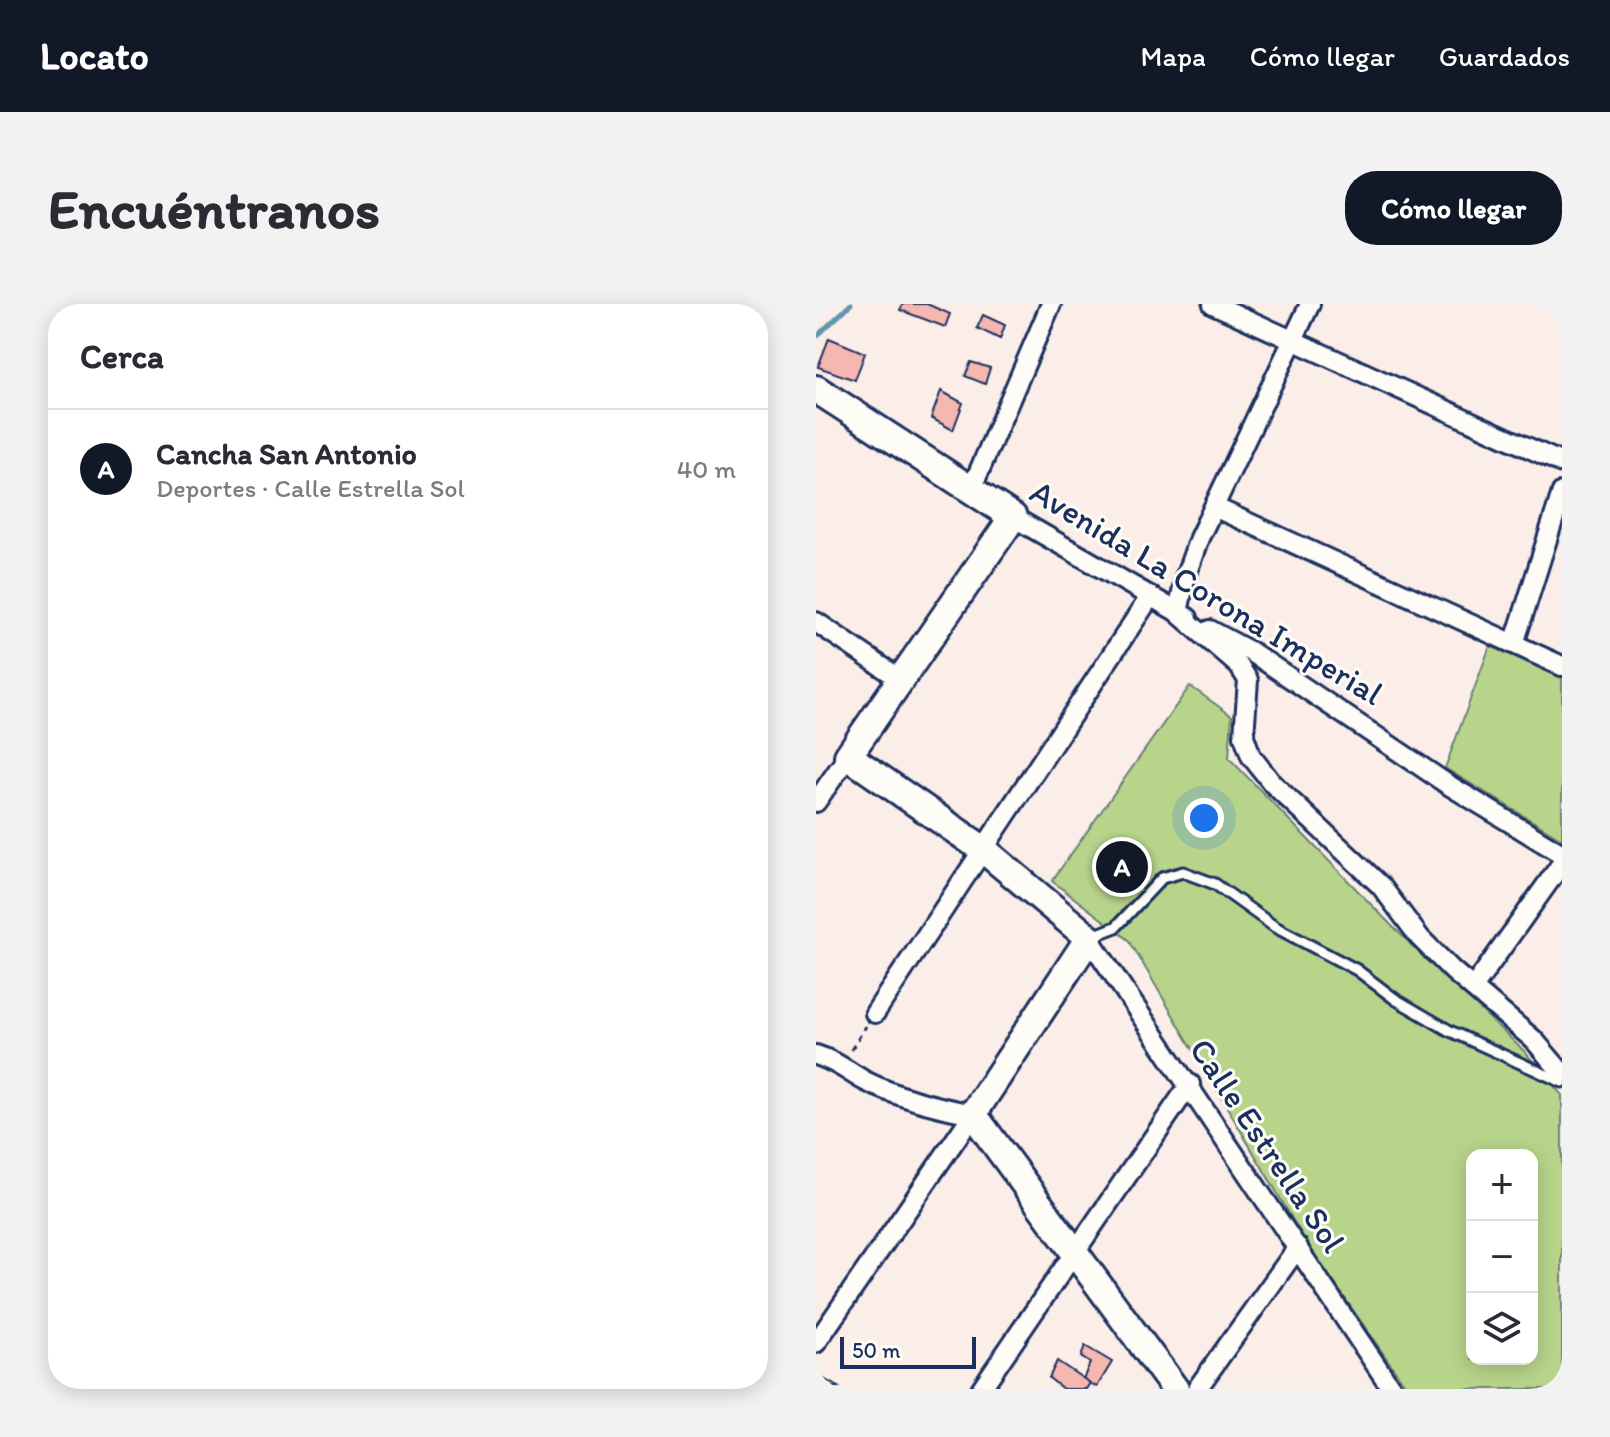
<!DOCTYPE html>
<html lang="es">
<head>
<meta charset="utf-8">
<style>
	body { margin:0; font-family:Itim,sans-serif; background:#f2f2f3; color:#2b2b33 }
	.controls { position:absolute; right:24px; bottom:24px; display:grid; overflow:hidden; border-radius:16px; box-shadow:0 4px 20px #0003 }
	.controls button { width:72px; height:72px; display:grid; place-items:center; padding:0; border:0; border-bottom:2px solid #e1e1e2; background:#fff; color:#2b2b33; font:40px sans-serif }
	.scale { position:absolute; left:24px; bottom:20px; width:136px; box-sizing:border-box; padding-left:8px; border:4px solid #1b2f5e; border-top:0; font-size:22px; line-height:28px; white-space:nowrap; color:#1b2f5e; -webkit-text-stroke:6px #fdfcf7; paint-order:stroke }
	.you { position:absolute; left:388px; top:514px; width:28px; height:28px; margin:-20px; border:6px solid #fff; border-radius:50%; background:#1a73e8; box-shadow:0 0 0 12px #1a73e833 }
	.badge { display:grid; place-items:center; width:52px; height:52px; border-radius:50%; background:#111827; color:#fff; font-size:26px; font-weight:700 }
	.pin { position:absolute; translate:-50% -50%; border:4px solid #fff; box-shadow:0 2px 8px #0006 }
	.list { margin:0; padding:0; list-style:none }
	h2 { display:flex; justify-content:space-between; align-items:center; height:104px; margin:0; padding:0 32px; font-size:34px }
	h2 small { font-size:26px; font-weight:400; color:#7c7c81 }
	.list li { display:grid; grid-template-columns:52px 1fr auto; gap:24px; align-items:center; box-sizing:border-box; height:120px; padding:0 32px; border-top:2px solid #e1e1e2 }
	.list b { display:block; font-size:30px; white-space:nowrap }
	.list p { margin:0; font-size:26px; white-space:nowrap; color:#7c7c81 }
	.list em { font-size:26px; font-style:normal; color:#7c7c81 }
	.icon { flex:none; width:44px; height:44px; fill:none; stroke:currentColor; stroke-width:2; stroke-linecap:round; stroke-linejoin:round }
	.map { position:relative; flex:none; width:746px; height:1085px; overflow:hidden; border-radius:32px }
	header { display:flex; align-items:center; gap:48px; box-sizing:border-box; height:112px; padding:0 40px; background:#111827; color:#fff }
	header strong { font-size:38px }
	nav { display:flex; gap:44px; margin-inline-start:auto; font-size:28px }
	.intro { display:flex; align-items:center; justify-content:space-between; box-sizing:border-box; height:192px; padding:0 48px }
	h1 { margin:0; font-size:56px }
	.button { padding:20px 36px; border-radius:32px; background:#111827; color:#fff; font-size:28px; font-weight:700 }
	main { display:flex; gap:48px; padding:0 48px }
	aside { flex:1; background:#fff; border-radius:32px; box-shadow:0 4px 20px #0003 }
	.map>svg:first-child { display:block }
	.green { fill:#b8d48b; stroke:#6a8274; stroke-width:2; fill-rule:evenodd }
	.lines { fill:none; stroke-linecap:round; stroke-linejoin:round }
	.stream { stroke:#5f97b1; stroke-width:5 }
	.building { fill:#f4b8b1; stroke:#1b2f5e; stroke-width:2 }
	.lane-casing { stroke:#1b2f5e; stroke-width:15 }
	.street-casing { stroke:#1b2f5e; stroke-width:24 }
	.secondary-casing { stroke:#1b2f5e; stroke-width:32 }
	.path { stroke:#1b2f5e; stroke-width:3; stroke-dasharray:6 6; stroke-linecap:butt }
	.lane { stroke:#fdfcf7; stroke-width:9 }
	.street { stroke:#fdfcf7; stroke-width:18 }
	.secondary { stroke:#fdfcf7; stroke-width:26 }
	.labels { text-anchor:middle; stroke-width:6; stroke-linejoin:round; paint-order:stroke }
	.street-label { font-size:34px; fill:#1b2f5e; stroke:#fdfcf7 }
</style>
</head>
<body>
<header>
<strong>Locato</strong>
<nav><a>Mapa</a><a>Cómo llegar</a><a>Guardados</a></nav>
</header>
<div class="intro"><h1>Encuéntranos</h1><a class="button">Cómo llegar</a></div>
<main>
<aside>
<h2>Cerca<small></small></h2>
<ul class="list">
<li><span class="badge">A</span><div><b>Cancha San Antonio</b><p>Deportes · Calle Estrella Sol</p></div><em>40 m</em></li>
</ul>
</aside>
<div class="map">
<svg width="746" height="1085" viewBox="0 0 746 1085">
	<rect width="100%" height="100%" fill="#fbeee9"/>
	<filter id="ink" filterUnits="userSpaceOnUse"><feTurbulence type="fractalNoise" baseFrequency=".0125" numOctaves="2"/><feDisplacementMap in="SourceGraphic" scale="16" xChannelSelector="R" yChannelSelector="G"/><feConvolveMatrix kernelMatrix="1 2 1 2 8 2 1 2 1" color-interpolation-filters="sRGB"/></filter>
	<g filter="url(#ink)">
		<g class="green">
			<polygon points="674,342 746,374 746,535 629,464"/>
			<path d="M374 382 416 412 413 454 576 622 708 747 746 791V1085H592L491 940 313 636 236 577ZM656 851H716V1055H656Z"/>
		</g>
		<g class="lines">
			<polyline class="stream" points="0,33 35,0"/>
		</g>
		<g class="building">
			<polygon points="87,0 111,0 134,10 129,23 84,6"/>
			<polygon points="167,11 189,21 184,35 161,24"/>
			<polygon points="13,34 49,49 39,76 2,63"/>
			<polygon points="155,58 174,64 169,80 149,72"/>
			<polygon points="125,87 147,99 137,126 115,114"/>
			<polygon points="269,1042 296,1058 281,1083 267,1075 274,1059 265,1053"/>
			<polygon points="241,1057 274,1079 270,1085 247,1085 233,1074"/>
			<polygon points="6,1074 22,1083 0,1085"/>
		</g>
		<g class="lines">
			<g class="lane-casing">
				<polyline id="lane" points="274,633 300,623 346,574 367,568 399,580 459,623 541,666 579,695 634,727 746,778"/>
			</g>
			<g class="street-casing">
				<g id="street">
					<polyline points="397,0 746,159"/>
					<polyline points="494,0 383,234 369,274 362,309 423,362 432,376 428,432 435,452 456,479 565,582 604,634 637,667 718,736 746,769"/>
					<polyline points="155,186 235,0"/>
					<polyline points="398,203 746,362"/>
					<polyline points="197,213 372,314"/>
					<polyline points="0,318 84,375"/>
					<polyline points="394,326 437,349 631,480 746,550"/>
					<polyline points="698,340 746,188"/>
					<polyline points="0,498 32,452"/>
					<polyline points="273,634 576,1085"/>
					<polyline points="657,684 746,559"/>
					<polyline points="59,709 334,293"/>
					<path d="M0 751C22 758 31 767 49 777 83 794 120 803 157 810L0 1039"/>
					<polyline points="165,1085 374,780"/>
					<polyline points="381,1085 482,943"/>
				</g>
			</g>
			<g class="secondary-casing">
				<polyline id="secondary" points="0,85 197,213 32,452 168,546 273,634 157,810 359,1085"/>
			</g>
			<polyline class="path" points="35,746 50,722"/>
			<use href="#lane" class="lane"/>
			<use href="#street" class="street"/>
			<use href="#secondary" class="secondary"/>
		</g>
	</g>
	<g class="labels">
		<g class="street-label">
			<text transform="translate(391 288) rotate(31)" y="12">Avenida La Corona Imperial</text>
			<text transform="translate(452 841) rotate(56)" y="12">Calle Estrella Sol</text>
		</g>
	</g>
</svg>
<div class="controls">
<button>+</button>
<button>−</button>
<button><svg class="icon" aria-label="layers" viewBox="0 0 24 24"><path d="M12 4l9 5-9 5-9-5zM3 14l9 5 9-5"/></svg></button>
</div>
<div class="scale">50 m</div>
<div class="you"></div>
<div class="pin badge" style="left:306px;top:563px">A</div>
</div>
</main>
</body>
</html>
